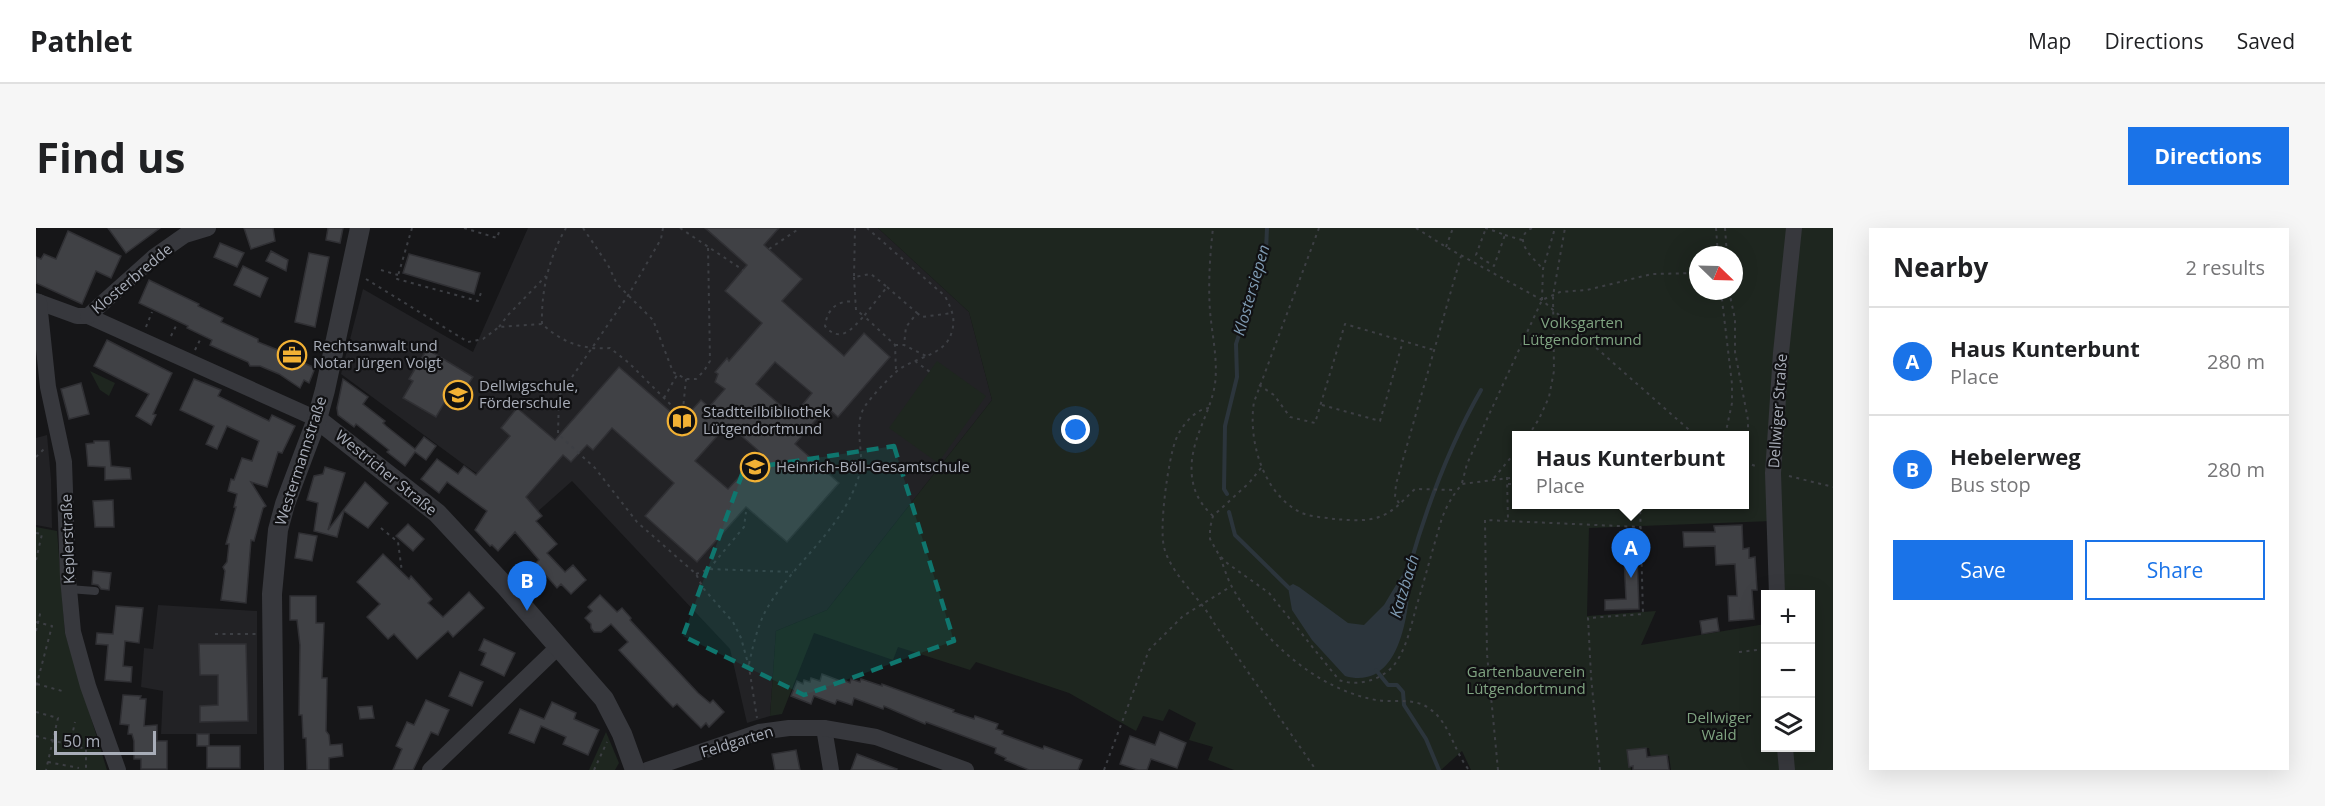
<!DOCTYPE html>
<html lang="en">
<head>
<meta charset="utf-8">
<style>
	body { margin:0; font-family:"Open Sans",sans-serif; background:#f6f6f6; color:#202124 }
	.controls { position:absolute; right:18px; bottom:18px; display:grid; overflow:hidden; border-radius:0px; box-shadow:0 6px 24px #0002 }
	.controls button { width:54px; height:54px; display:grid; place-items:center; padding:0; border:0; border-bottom:2px solid #e0e0e0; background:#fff; color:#202124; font:30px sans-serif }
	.compass { position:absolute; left:1653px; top:18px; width:54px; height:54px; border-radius:50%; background:#fff; box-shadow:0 6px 24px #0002; rotate:113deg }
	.scale { position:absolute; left:18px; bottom:15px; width:102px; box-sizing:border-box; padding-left:6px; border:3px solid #a8adb8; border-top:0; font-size:16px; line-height:21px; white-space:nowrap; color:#a8adb8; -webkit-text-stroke:4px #111113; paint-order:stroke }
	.you { position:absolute; left:1040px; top:202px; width:21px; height:21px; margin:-15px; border:4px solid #fff; border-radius:50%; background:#1a73e8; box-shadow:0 0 0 9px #1a73e833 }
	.badge { display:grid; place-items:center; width:39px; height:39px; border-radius:50%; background:#1a73e8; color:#fff; font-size:20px; font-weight:700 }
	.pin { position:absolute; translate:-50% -50px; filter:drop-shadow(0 2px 3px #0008) }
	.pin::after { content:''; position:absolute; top:32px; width:21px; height:18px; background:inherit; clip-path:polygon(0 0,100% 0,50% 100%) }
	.popup { position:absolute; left:1476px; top:203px; width:237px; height:78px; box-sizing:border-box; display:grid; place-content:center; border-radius:0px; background:#fff; filter:drop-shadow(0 2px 4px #0005); font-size:20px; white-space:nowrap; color:#757577 }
	.popup b { font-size:22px; color:#202124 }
	.popup::after { content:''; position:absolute; left:50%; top:100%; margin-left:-12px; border:12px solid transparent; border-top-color:#fff }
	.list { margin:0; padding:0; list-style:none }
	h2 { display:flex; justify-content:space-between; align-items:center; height:78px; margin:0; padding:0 24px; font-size:26px }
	h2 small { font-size:20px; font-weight:400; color:#757577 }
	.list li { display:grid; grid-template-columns:39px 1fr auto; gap:18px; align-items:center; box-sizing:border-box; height:108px; padding:0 24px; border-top:2px solid #e0e0e0 }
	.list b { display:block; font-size:22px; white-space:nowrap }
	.list p { margin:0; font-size:20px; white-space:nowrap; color:#757577 }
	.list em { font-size:20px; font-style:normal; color:#757577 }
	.actions { display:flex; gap:12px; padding:18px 24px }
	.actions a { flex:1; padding:14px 0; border:2px solid #1a73e8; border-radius:0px; text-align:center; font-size:21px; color:#1a73e8 }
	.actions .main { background:#1a73e8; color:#fff }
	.icon { flex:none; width:33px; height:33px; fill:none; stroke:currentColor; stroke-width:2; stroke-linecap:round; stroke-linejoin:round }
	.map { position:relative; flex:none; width:1797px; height:542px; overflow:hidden; border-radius:0px }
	header { display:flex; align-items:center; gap:36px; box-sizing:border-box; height:84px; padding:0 30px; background:#fff; border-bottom:2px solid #e0e0e0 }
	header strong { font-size:28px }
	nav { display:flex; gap:33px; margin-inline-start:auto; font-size:21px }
	.intro { display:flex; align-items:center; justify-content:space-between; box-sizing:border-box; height:144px; padding:0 36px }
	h1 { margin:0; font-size:42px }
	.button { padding:15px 27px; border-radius:0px; background:#1a73e8; color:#fff; font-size:21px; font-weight:700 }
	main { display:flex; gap:36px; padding:0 36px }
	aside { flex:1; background:#fff; border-radius:0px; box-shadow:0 6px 24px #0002 }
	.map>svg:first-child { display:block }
	.built { fill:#222225 }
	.green { fill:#1e261f; fill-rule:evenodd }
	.water { fill:#2c353c }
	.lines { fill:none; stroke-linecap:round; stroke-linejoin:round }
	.stream { stroke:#2c353c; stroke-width:4 }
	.building { fill:#404145; stroke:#303034; stroke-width:1.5; fill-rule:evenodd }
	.path { stroke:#3d3f44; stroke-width:2; stroke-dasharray:3 4.5; stroke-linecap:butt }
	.service { stroke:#37383d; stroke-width:8 }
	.minor { stroke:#37383d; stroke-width:16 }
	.tertiary { stroke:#37383d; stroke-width:20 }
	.marked { fill:#0f766e; fill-opacity:0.2; stroke:#0f766e; stroke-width:4.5; stroke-dasharray:12 8; stroke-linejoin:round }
	.labels { text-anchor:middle; stroke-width:4.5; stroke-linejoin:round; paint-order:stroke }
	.street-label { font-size:15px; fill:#a8adb8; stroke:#111113 }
	.park-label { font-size:15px; fill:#7fa381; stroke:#111113 }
	.poi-label { font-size:15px; fill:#a8adb8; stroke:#111113; text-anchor:start }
	.water-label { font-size:16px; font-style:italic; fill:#7f9bb3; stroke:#111113 }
</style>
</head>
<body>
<header>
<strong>Pathlet</strong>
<nav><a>Map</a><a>Directions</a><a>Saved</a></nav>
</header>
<div class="intro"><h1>Find us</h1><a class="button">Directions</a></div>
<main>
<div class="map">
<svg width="1797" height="542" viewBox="0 0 1797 542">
	<rect width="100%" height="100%" fill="#161618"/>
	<g class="built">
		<polygon points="492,0 842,0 933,84 956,172 791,382 740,403 734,488 711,495 694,421 536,253 500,285 430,238 305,146 327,61 437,124"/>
		<polygon points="11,207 15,251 16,300 0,297 0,210"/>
		<polygon points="122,377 221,383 221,506 125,506 127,463 105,459 108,420 117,421"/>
	</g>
	<g class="green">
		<path d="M842 0H1797V542H1635L1633 528 1615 530 1613 520 1593 522 1595 542H1435L1426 523 1405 542H1198L1172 532 1177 519 1153 512 1160 495 1133 481 1127 493 1107 488 1100 503 1033 465 940 434 934 442 862 419 857 432 778 405 746 486 734 488 740 403 791 382 956 172 933 84ZM1662 27H1698V63H1662ZM1481 208H1709V276H1481ZM1737 293 1741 366 1774 367V520H1730L1729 396 1605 417 1620 383 1551 388 1553 300Z"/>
		<polygon points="901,133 950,168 902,235 853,200"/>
		<polygon points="54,143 79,155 73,168 64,162"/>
		<polygon points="0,299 21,303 29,405 71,542 0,542"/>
		<polygon points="570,504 583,535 579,542 553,542"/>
	</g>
	<path class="water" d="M1375 332C1375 370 1369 465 1309 448L1276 412 1256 382 1252 359 1257 356 1263 359 1312 395 1328 397 1348 377Z"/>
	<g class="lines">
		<g class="stream">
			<polyline points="1191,266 1188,261 1189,198 1201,149 1200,116 1230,23 1231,0"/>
			<polyline points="1193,284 1199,307 1253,360"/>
			<path d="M1374 337C1391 278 1415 215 1445 162"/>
			<polyline points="1340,442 1352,457 1361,457 1367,464 1368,477 1390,511 1403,542"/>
		</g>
	</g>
	<g class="building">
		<polygon points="72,0 124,0 90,25"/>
		<polygon points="208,0 237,0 239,13 215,21"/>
		<polygon points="292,0 307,0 304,15 290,12"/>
		<path d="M669 0H743L728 17 766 51 746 73 808 128 828 105 854 129 802 189 791 179 759 216 803 255 751 314 710 279 661 334 609 288 638 255 576 200 557 222 551 217 535 234 527 227 490 269 506 288 500 293 521 316 511 325 529 344 537 337 550 352 535 366 525 356 521 360 507 344 499 336 503 332 479 304 462 323 456 317 454 318 439 302 451 283 411 254 403 265 385 251 401 231 422 246 428 238 440 247 474 208 465 200 481 180 519 212 583 139 636 185 654 184 665 172 673 179 689 161 679 154 682 146 679 144 691 130 693 133 726 95 689 63 711 37ZM739 134 776 165 757 188 720 156ZM692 196 725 225 692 261 659 233Z"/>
		<polygon points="32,3 85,28 75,50 60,43 46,76 0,55 0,29 5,31 8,26 20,31"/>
		<polygon points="184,15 208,25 201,39 178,29"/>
		<polygon points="235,23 252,32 250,43 230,33"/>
		<polygon points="273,25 293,29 279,99 259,94"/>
		<polygon points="373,26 444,45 438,66 367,45"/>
		<polygon points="207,38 232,50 224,69 198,57"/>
		<polygon points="113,52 163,76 162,78 187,90 185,94 222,111 222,114 252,126 254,122 270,129 268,135 279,140 273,155 268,152 264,160 243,146 224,138 214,138 212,134 174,117 176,112 151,100 152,98 103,75"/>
		<polygon points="71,112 136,145 117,186 120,187 115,197 100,188 113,166 58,138"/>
		<polygon points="391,121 437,149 425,167 416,162 400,189 367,170 377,153 373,151"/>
		<polygon points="158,151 185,162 182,168 233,193 236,187 259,198 246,225 242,224 231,259 215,254 230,278 227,280 218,313 215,312 210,375 185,372 189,343 187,339 191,334 193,316 190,316 200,279 198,279 201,266 192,263 195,251 198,252 206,230 216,233 223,213 191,198 181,221 170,216 178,198 144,182"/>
		<polygon points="307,151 332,169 327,176 349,193 347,195 350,198 379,221 388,209 400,218 390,232 379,224 369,238 351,224 353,222 320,196 318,199 302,187 301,180"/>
		<polygon points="45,155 53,186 33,191 25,161"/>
		<polygon points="58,213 73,213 75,238 94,240 95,251 69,252 69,239 52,238 50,216 58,215"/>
		<polygon points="289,239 309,245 292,302 329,254 352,275 332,300 308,283 301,309 278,303 282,275 271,272 278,248 287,246"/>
		<polygon points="77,272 78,299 59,299 57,273"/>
		<polygon points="372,296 388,311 377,323 360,308"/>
		<polygon points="1706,297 1707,321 1713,320 1713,330 1719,329 1721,362 1716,362 1718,391 1693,393 1692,368 1701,368 1699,336 1680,337 1679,318 1648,319 1647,304 1679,304 1678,298"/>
		<polygon points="263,305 281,308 276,333 259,330"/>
		<polygon points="347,326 373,351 375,348 396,371 392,375 407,389 433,364 448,380 417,409 412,403 381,431 358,406 352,411 331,389 344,376 321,354"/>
		<polygon points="1601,328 1603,381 1569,382 1569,372 1590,371 1588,329"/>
		<polygon points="57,343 75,345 73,362 65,361 62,357 56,356"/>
		<polygon points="564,367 581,384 586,380 595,390 594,392 662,465 674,475 677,472 688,484 673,499 670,495 665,500 641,476 637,479 630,472 583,422 592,414 575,396 565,404 558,404 555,400 555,396 549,390 556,383 552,379"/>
		<polygon points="254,368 280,368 280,395 288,395 286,450 291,450 290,503 293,507 294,517 306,516 307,528 293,530 293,542 271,542 270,510 267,510 266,487 263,487 264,417 261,392 254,392"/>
		<polygon points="80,378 107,380 103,415 89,413 87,438 96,439 95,454 69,452 72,417 60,416 61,405 77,406"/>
		<polygon points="1681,390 1683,403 1666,406 1664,393"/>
		<polygon points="448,411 479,425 468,448 445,437 450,425 443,422"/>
		<polygon points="163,416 210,416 212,493 164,494 164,478 182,477 182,447 164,447"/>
		<polygon points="424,444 447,454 436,478 413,468"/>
		<polygon points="786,446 807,454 808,452 814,455 815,451 824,454 825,451 846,458 846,456 918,482 917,484 938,491 939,488 962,496 960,501 967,503 966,506 1007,521 1008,518 1046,532 1042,542 993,542 969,532 970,530 959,525 960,520 890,494 889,496 848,478 847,481 818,470 816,477 801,472 799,476 778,468 775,476 755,468 761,453 767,456 768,452 774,454 775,450 784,453"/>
		<polygon points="87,467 105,468 104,471 110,471 108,498 121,497 121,513 131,513 131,541 105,541 105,531 98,531 98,513 96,506 92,506 93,497 84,496"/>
		<polygon points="390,472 413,482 402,507 395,504 377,542 357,542 366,521 360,518 371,494 378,497"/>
		<polygon points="516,474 540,485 538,491 563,502 552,527 527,516 530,509 505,498 498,515 473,505 484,481 508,491"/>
		<polygon points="336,478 338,490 324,491 322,479"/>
		<polygon points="1124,504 1150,515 1141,540 1115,531 1111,542 1102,542 1084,536 1094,508 1119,517"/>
		<rect x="161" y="506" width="12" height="12"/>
		<rect x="171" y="518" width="33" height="22"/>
		<polygon points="1610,520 1611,529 1631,527 1633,542 1597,542 1597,538 1593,539 1591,522"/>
		<polygon points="760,522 764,542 739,542 736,526"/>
		<polygon points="821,526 861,541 860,542 815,542"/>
	</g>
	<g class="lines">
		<g class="path">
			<polyline points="376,0 361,51 442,73 446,62"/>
			<polyline points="428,0 461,10 463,4"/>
			<polyline points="547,0 572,37 581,56 617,92 637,144 650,151 660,151 668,143 674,133 672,18"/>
			<polyline points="627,0 625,11 593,66 523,168 522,206 559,240 601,294 660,346 667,360 697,394 705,410 713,439 721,490"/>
			<polyline points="644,0 707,42"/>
			<polyline points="819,0 818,49 835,46 851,59 828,88 859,117 860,143"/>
			<path d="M1283 0 1218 174C1212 211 1226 263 1262 283 1272 289 1286 289 1298 291 1312 292 1329 294 1343 289 1358 284 1367 272 1379 261L1420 262"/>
			<polyline points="1380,0 1410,19 1506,72 1660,208"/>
			<polyline points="1449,0 1450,0 1469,7 1458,38 1440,27 1450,0"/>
			<path d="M1496 0C1474 11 1498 31 1507 41"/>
			<polyline points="1680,0 1682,27"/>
			<polyline points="1689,0 1691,27"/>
			<polyline points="1469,7 1486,12"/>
			<polyline points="1410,19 1417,0"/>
			<polyline points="733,21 764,0"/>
			<polyline points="345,42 362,47"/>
			<path d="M818 49 820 82 828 88C816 101 804 116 789 98 791 81 802 71 820 74"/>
			<path d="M330 51 432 114 447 111 463 99 506 96C527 115 547 122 574 120L593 135 639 181H647L650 151"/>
			<polyline points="851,59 881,85 870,99 868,117"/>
			<polyline points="1685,63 1696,156 1696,175 1689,208"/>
			<polyline points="1693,63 1699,91 1699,124 1712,192 1712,202 1709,215"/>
			<polyline points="1506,72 1507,41 1519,0"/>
			<polyline points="881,85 886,89 916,85"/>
			<path d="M506 96C505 63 513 29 530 0"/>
			<polyline points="110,99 116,84"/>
			<polyline points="463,99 472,87 510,48"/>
			<polyline points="135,108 141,96"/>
			<polyline points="859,117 868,117 890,128"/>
			<polyline points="159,122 165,110"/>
			<polyline points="879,133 894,144"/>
			<polyline points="1223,157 1238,167 1254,189 1279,195 1309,96 1398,122"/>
			<polyline points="628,170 641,147"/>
			<polyline points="1286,177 1344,193 1367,113"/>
			<path d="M1173 180C1158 181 1143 201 1139 214 1132 234 1123 299 1128 319 1135 347 1164 369 1178 395L1280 542"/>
			<polyline points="1492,208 1503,191 1513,169 1518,143 1517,68 1529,0"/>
			<polyline points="0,229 10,219"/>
			<polyline points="1709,234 1722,239"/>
			<path d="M1225 240 1213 255 1177 288 1174 300V311L1183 327 1191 335 1233 365 1303 452C1321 459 1346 452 1358 437 1370 422 1375 398 1380 380 1389 350 1397 320 1406 290 1411 277 1417 267 1426 256L1481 249"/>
			<polyline points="1753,248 1797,259"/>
			<polyline points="1471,249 1472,293"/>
			<polyline points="1458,250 1481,222"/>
			<polyline points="1426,255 1431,236 1451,191 1506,72 1524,64 1551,62 1616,46 1662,45"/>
			<polyline points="1472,256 1481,256"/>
			<polyline points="1363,275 1359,269 1360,256 1425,28"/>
			<path d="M1177 288C1165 277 1158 265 1156 249 1152 214 1174 188 1179 156 1182 131 1176 107 1174 83 1172 55 1174 27 1177 0"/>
			<polyline points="345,300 362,314 366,344"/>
			<polyline points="0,305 6,306 0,332"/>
			<path d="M1184 329C1188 339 1191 350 1196 359 1225 411 1280 461 1340 472 1358 475 1379 469 1394 481 1414 495 1418 524 1433 542"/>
			<polyline points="673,341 708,299 710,284"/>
			<polyline points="660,346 673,341 757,344"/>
			<polyline points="0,394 16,398 0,459"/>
			<polyline points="0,403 5,382"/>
			<polyline points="179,406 221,406"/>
			<polyline points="1703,424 1730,421"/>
			<path d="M713 436C717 418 721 400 729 384 752 342 792 313 814 270 818 262 825 246 825 236 826 217 818 195 829 178 837 167 850 153 860 144 878 128 910 129 916 103 920 90 915 80 909 68L831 0"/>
			<polyline points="1,456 26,463"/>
			<polyline points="0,484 22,490 10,542"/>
			<polyline points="0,508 50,521 50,542"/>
			<polyline points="34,517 39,494"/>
			<polyline points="12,534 43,540"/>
			<polyline points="558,542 571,514"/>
			<polyline points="1068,542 1113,422 1147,388 1194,359"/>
			<polyline points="1462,542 1451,426 1449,292 1605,299"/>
			<polyline points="1564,542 1555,448 1552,390 1607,386 1604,276"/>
		</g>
		<polyline class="service" points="33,361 59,363"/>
		<g class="minor">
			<polyline points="0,73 41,88 52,88 281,191"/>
			<polyline points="3,74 12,159 28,234 32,350 37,404 52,458 82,542"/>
			<polyline points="52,88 119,28 149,7 172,0"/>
			<polyline points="1741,367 1737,245 1745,125 1758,0"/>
			<polyline points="788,500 795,542"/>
			<polyline points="1749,520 1751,542"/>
			<polyline points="394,542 522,419"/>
			<polyline points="611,542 723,504 753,500 788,500 840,509 930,542"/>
		</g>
		<g class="tertiary">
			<polyline points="281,191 401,285 470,359 568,471 586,506 599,542"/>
			<polyline points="238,542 236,366 242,302 249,276 281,191 289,162 324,0"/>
		</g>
	</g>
	<path class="marked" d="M858 218 918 413 768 467 647 408 708 241Z"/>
	<defs>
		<g id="office-ring" transform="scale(1.5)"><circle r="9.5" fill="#111113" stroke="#f2b134" stroke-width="1.5"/><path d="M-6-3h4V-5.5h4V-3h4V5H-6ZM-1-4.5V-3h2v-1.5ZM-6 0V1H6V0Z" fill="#f2b134"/></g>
		<g id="school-ring" transform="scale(1.5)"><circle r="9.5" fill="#111113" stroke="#f2b134" stroke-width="1.5"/><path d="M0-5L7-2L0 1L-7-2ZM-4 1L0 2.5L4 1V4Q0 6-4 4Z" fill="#f2b134"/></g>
		<g id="library-ring" transform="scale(1.5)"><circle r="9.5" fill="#111113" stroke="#f2b134" stroke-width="1.5"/><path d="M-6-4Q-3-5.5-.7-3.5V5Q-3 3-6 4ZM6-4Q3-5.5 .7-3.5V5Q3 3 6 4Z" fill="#f2b134"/></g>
	</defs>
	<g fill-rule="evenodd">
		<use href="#office-ring" x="256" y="127"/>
		<use href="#school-ring" x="422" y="167"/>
		<use href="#library-ring" x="646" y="193"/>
		<use href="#school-ring" x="719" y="239"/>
	</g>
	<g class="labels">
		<g class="street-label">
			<text transform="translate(96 51) rotate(-40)" y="5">Klosterbredde</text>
			<text transform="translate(1742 183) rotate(-86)" y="5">Dellwiger Straße</text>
			<text transform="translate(265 233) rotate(-72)" y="5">Westermannstraße</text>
			<text transform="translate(350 245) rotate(39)" y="5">Westricher Straße</text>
			<text transform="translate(32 311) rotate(-92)" y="5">Keplerstraße</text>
			<text transform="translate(701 514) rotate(-17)" y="5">Feldgarten</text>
		</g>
		<g class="park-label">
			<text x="1546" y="100">Volksgarten<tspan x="1546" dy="17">Lütgendortmund</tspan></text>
			<text x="1490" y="449">Gartenbauverein<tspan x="1490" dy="17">Lütgendortmund</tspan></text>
			<text x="1683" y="495">Dellwiger<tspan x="1683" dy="17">Wald</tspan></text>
		</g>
		<g class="poi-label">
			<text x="277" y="123">Rechtsanwalt und<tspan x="277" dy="17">Notar Jürgen Voigt</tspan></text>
			<text x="443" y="163">Dellwigschule,<tspan x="443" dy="17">Förderschule</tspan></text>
			<text x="667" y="189">Stadtteilbibliothek<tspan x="667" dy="17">Lütgendortmund</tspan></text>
			<text x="740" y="244">Heinrich-Böll-Gesamtschule</text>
		</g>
		<g class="water-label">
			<text transform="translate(1215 62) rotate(-74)" y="6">Klostersiepen</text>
			<text transform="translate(1368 358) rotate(-73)" y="6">Katzbach</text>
		</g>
	</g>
</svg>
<div class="controls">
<button>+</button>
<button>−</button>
<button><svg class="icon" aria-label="layers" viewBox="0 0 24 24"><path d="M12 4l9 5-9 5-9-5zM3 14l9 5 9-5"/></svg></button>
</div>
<svg class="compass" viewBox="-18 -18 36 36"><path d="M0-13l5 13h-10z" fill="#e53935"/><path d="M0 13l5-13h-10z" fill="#757577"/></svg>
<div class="scale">50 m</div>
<div class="you"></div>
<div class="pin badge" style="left:1595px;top:350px">A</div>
<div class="popup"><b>Haus Kunterbunt</b>Place</div>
<div class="pin badge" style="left:491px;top:383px">B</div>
</div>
<aside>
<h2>Nearby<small>2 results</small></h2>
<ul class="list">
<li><span class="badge">A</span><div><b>Haus Kunterbunt</b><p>Place</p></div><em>280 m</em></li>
<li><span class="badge">B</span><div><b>Hebelerweg</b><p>Bus stop</p></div><em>280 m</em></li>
</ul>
<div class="actions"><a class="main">Save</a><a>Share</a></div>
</aside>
</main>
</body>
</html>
